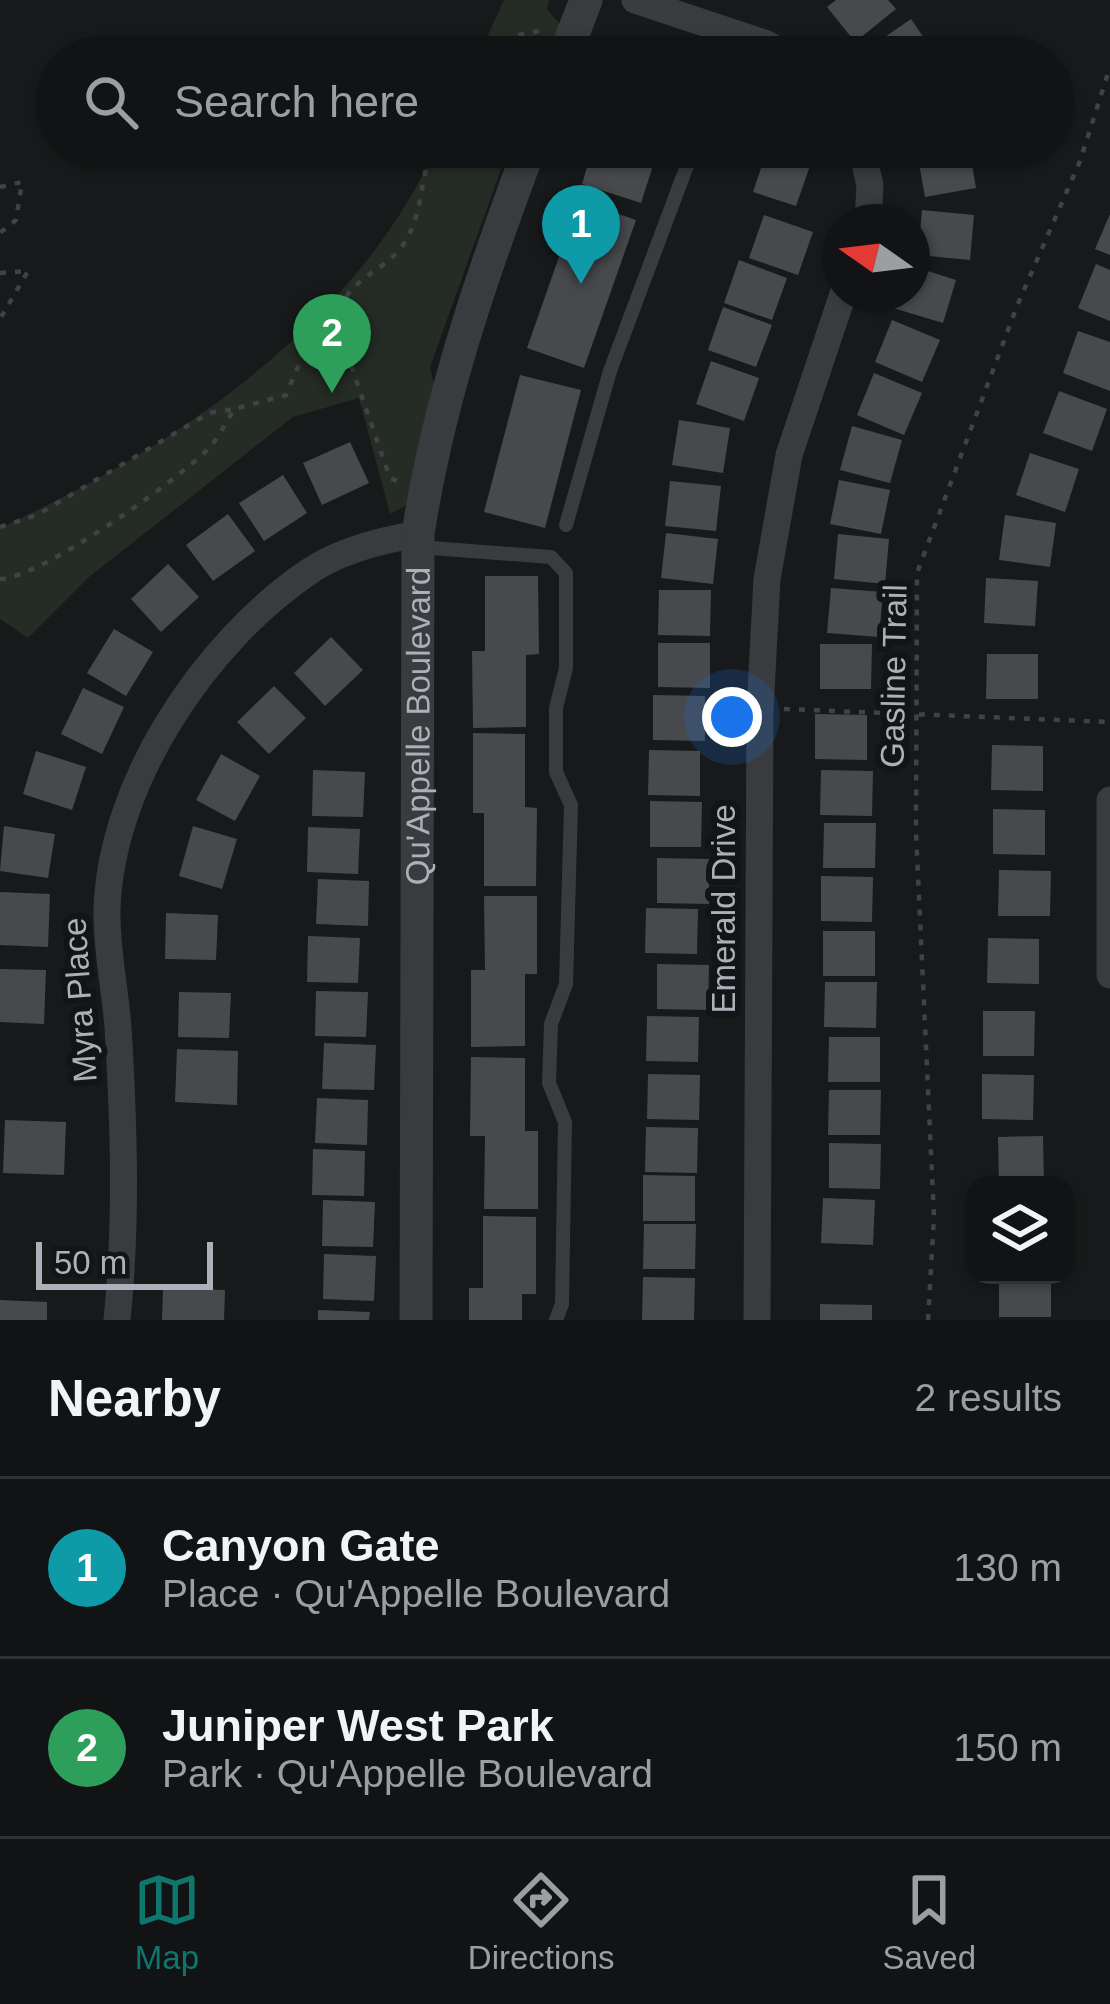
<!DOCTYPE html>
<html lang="en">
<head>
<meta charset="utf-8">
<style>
	body { margin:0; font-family:Helvetica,sans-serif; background:#1f2022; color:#f1f3f6 }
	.controls { position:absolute; right:36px; bottom:36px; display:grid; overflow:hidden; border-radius:24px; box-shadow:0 3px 9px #0004 }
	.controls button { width:108px; height:108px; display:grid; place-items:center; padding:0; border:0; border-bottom:3px solid #313234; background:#121314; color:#f1f3f6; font:60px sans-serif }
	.compass { position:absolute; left:822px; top:204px; width:108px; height:108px; border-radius:50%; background:#121314; box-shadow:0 3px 9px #0004; rotate:284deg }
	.scale { position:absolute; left:36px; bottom:30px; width:177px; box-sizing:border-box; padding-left:12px; border:6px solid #acb1b9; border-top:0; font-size:33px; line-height:42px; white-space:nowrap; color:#acb1b9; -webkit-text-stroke:9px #131415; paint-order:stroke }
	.you { position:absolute; left:732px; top:717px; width:42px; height:42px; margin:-30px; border:9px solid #fff; border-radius:50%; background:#1a73e8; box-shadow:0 0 0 18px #1a73e833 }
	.badge { display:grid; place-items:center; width:78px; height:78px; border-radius:50%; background:#0f766e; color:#fff; font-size:39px; font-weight:700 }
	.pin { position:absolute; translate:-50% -99px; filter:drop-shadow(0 3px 6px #0008) }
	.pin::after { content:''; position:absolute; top:63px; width:42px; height:36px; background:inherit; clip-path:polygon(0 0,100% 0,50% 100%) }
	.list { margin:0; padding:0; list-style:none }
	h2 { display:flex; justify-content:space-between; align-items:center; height:156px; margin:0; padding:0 48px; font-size:51px }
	h2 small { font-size:39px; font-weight:400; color:#9c9ea0 }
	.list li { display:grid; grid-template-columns:78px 1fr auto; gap:36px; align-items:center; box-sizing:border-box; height:180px; padding:0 48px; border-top:3px solid #313234 }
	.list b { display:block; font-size:45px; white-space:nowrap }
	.list p { margin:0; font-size:39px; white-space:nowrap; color:#9c9ea0 }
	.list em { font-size:39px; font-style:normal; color:#9c9ea0 }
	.icon { flex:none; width:66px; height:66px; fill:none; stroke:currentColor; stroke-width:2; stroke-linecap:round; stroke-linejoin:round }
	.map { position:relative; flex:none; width:1110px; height:1320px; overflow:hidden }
	.search { position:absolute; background:#121314; box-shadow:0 3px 9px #0004; left:36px; right:36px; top:36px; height:132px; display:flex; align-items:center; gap:30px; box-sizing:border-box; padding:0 42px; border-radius:66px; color:#9c9ea0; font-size:45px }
	.sheet { height:516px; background:#121314 }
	nav { display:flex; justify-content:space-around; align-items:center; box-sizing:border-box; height:168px; border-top:3px solid #313234; background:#121314; font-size:33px; color:#9c9ea0 }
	nav a { display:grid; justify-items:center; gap:6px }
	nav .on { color:#0f766e }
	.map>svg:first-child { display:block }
	.green { fill:#252c25 }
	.building { fill:#48494d }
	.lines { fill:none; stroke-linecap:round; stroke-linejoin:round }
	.path { stroke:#404246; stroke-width:4.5; stroke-dasharray:6 9; stroke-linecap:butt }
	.service { stroke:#3a3b3f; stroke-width:14 }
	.minor { stroke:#3a3b3f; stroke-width:27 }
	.tertiary { stroke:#3a3b3f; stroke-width:33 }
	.labels { text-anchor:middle; stroke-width:12; stroke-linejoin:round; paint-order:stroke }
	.street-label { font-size:33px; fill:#acb1b9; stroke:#131415 }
</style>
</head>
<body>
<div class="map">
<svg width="1110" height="1320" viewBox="0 0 1110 1320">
	<rect width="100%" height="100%" fill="#18191a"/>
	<g class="green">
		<polygon points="504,0 549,0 547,9 564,29 542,57 478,57"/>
		<path d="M437 147H509L430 367 434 384 409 504 390 514 359 398 293 417 89 577 28 638 0 619V528C176 446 353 328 437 147Z"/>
	</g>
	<g class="building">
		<polygon points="836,0 888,0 896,9 855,42 827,7"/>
		<polygon points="911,19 937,57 874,57 869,48"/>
		<polygon points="593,147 659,147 641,203 582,184"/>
		<polygon points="768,147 813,157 796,206 753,192"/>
		<polygon points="969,147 976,188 925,197 917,152"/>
		<polygon points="579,200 636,220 584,368 527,348"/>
		<polygon points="922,210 974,215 970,260 918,255"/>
		<polygon points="1110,214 1110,255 1095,249"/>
		<polygon points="764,215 813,232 798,275 749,258"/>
		<polygon points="739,260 787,278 772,320 724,303"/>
		<polygon points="1096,264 1110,270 1110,321 1078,308"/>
		<polygon points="912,266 956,280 943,323 893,308 898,294 912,294"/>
		<polygon points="723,307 772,325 756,367 708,350"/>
		<polygon points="892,320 940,340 922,382 875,362"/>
		<polygon points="1078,331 1110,342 1110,391 1063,373"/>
		<polygon points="711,361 759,378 744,421 696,404"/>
		<polygon points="874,373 922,393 904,435 857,415"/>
		<polygon points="520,375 581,390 545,528 484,512"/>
		<polygon points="1059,391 1107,409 1092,451 1043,433"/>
		<polygon points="679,420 730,428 723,473 672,465"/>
		<polygon points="852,426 902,440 890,483 840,470"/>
		<polygon points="350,442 369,483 322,505 303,463"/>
		<polygon points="1030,453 1079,469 1065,512 1016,495"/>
		<polygon points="283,475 307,513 264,541 239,503"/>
		<polygon points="839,480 890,490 881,534 830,524"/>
		<polygon points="670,481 721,486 716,531 665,526"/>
		<polygon points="228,514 255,551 213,581 186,545"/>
		<polygon points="1005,515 1056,523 1050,567 999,560"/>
		<polygon points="666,533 718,539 713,584 661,578"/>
		<polygon points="838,534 889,539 885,584 834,579"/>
		<polygon points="168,564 199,597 161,632 131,599"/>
		<polygon points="485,576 538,576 539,654 526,655 526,727 473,728 472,651 485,651"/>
		<polygon points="986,578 1038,581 1035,626 984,623"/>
		<polygon points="831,588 883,592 879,637 827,633"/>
		<polygon points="659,590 711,590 710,636 658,635"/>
		<polygon points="114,629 153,652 126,696 87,673"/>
		<polygon points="331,637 363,670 325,706 294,673"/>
		<polygon points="658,643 710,643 710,688 658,687"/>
		<polygon points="820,644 872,644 871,689 820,689"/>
		<polygon points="987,654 1038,654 1038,699 986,699"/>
		<polygon points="274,686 306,718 269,754 237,722"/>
		<polygon points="83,688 124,707 102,754 61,734"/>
		<polygon points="653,695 705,696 705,741 653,740"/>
		<polygon points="815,714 867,715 867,760 815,759"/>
		<polygon points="473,733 525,734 525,807 537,808 536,886 484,886 484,813 473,813"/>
		<polygon points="992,745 1043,746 1043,791 991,790"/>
		<polygon points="649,750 700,751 700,796 648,795"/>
		<polygon points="36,751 86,767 72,810 23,794"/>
		<polygon points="221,754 260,776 235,821 196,800"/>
		<polygon points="313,770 365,772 363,817 312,816"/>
		<polygon points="821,770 873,771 872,816 820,815"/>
		<polygon points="650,801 702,802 701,847 650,847"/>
		<polygon points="993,809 1045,810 1045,855 993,854"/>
		<polygon points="824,823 876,823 875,868 823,868"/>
		<polygon points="4,826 55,834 48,878 0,871"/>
		<polygon points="193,826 237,839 222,889 179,876"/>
		<polygon points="308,827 360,829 358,874 307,872"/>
		<polygon points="657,858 709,859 709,904 657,903"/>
		<polygon points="999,870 1051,871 1050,916 998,916"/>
		<polygon points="821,876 873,877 872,922 821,921"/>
		<polygon points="318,879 369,881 368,926 316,924"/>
		<polygon points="0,892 50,894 48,947 0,945"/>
		<polygon points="484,896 537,896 537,974 525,974 525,1046 471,1047 471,970 485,970"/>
		<polygon points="646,908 698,909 697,954 645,953"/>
		<polygon points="166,913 218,915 216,960 165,959"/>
		<rect x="823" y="931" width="52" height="45"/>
		<polygon points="308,936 360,938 358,983 307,982"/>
		<polygon points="988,938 1039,939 1039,984 987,983"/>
		<polygon points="657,964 709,965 708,1010 657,1009"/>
		<polygon points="0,969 46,970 44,1024 0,1022"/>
		<polygon points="825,982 877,982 876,1028 824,1027"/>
		<polygon points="316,991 368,992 366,1037 315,1036"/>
		<polygon points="179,992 231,993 229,1038 178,1037"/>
		<polygon points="983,1011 1035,1011 1034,1056 983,1056"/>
		<polygon points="647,1016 699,1017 698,1062 646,1061"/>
		<polygon points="829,1037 880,1037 880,1082 828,1082"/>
		<polygon points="324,1043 376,1045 374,1090 322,1089"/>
		<polygon points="177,1049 238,1051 237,1105 175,1102"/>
		<polygon points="471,1057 525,1058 525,1131 538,1131 538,1209 484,1209 485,1136 470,1136"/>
		<polygon points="648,1074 700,1075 699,1120 647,1119"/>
		<polygon points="982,1074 1034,1075 1033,1120 982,1119"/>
		<polygon points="829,1090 881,1090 880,1135 828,1135"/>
		<polygon points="317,1098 368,1100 367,1145 315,1143"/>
		<polygon points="5,1120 66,1122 64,1175 3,1173"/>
		<polygon points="646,1127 698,1128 697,1173 645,1172"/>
		<polygon points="1043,1136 1044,1185 999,1185 998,1137"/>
		<polygon points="829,1143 881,1144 880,1189 829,1188"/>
		<polygon points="313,1149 365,1151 364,1196 312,1195"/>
		<polygon points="643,1175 695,1176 695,1221 643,1221"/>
		<polygon points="823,1198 875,1200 873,1245 821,1243"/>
		<polygon points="323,1200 375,1202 373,1247 322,1246"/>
		<polygon points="483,1216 536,1217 536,1294 522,1294 522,1320 469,1320 469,1288 483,1288"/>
		<polygon points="644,1224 696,1224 695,1269 643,1269"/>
		<polygon points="324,1254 376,1256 374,1301 323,1299"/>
		<rect x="999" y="1275" width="52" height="42"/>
		<polygon points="643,1277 695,1278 694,1320 642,1320"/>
		<polygon points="163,1288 225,1290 224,1320 162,1320"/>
		<polygon points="0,1300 47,1302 47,1320 0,1320"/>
		<polygon points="820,1304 872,1305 872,1320 820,1320"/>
		<polygon points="318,1310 370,1312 369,1320 318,1320"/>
	</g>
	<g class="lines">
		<g class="path">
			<polyline points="479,57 519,35 544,30"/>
			<polyline points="0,187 22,182 16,220 0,233"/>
			<polyline points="0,273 28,271 0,319"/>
			<path d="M338 309C358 273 378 275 400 249 424 219 419 179 433 147"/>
			<polyline points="0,527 37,515 209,413 234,409"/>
			<path d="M0 579C39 579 177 481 208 449 218 439 226 422 234 409L286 395 312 334 338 309 347 354 390 478 397 481"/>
			<polyline points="784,709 1110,722"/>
			<polyline points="928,1320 934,1217 916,833 917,573 1017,306 1080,161 1110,67"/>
		</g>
		<g class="service">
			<polyline points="566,525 610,371 694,147"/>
			<polyline points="418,547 551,557 566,573 566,668 556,708 556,772 571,805 566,984 551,1024 549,1083 565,1122 562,1304 556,1320"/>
		</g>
		<g class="minor">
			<polyline points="635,0 767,44 789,57"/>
			<polyline points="861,147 870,185 868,222"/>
			<polyline points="1110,800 1110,975"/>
			<path d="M117 1320C127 1222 124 1126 118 1027 115 988 106 948 107 909 111 782 205 643 307 573 338 551 382 540 418 534"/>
			<polyline points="757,1320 760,710 767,579 789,455 843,294"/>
		</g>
		<g class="tertiary">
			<polyline points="564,57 586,0"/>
			<path id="s1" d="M416 1320 418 534C439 398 482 275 530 147"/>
		</g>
	</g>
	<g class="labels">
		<g class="street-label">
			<text transform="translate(893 676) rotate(-89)" y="12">Gasline Trail</text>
			<text dy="12" stroke="none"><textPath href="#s1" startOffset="594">Qu'Appelle Boulevard</textPath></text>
			<text transform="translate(723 909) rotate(-90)" y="12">Emerald Drive</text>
			<text transform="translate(79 1000) rotate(-94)" y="12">Myra Place</text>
		</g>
	</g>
</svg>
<div class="controls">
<button><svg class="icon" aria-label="layers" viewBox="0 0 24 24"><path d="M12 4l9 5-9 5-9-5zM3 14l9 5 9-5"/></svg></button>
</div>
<svg class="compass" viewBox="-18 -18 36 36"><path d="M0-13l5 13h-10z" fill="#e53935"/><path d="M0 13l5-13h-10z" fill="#9c9ea0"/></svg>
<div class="scale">50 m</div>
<div class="you"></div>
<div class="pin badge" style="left:581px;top:284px;background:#0f9aa8">1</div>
<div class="pin badge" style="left:332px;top:393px;background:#2e9e5b">2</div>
<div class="search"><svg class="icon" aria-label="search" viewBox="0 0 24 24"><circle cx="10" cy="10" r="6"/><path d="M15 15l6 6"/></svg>Search here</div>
</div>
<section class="sheet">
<h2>Nearby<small>2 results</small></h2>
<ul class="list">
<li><span class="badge" style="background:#0f9aa8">1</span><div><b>Canyon Gate</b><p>Place · Qu'Appelle Boulevard</p></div><em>130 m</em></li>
<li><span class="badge" style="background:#2e9e5b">2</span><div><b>Juniper West Park</b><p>Park · Qu'Appelle Boulevard</p></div><em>150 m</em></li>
</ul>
</section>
<nav>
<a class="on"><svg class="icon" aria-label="map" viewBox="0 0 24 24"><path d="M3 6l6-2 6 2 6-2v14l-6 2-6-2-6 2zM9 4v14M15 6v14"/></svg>Map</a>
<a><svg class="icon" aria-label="directions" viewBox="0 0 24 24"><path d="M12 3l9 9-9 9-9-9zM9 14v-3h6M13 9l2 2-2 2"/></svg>Directions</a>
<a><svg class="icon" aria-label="saved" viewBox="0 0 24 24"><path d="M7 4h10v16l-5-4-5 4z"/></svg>Saved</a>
</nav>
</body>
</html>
